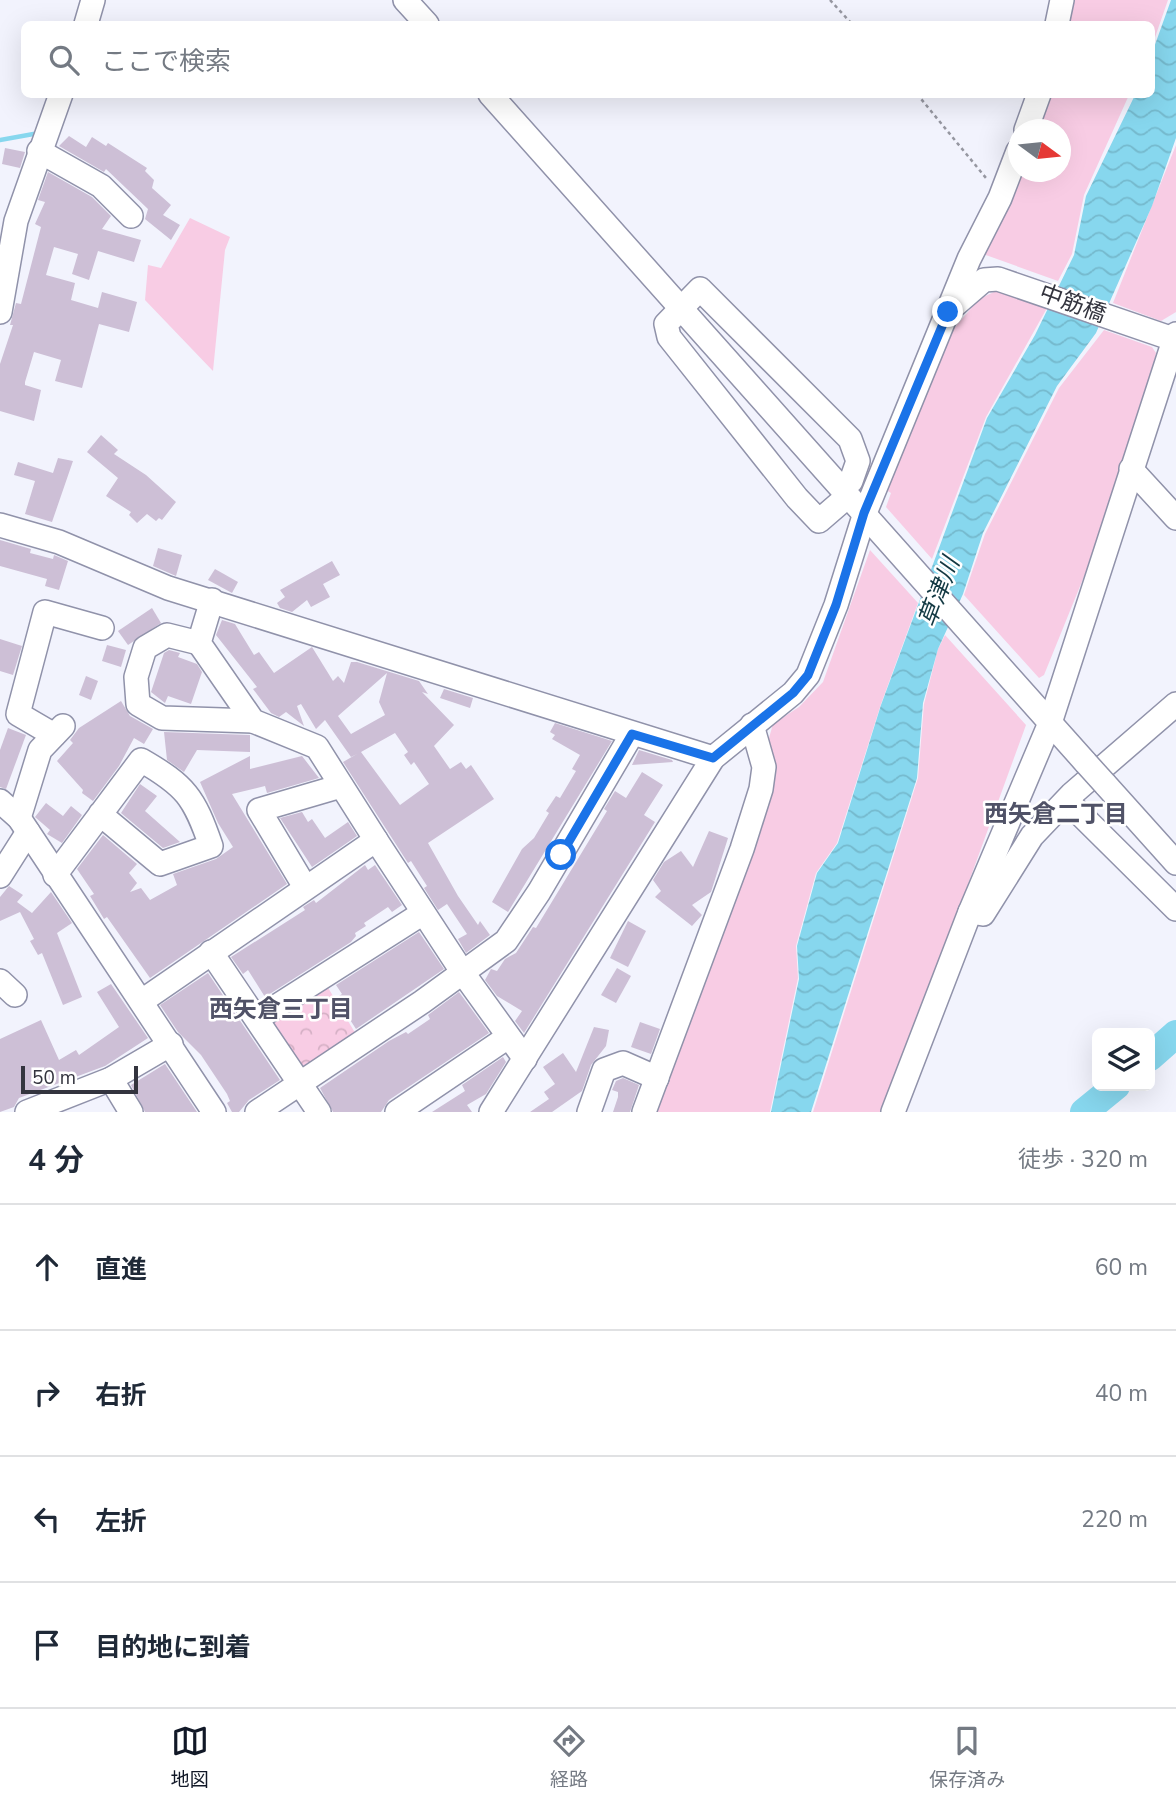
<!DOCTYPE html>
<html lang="ja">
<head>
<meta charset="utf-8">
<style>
	body { margin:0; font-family:"Nunito Sans","Noto Sans JP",sans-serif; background:#f6f6f7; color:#1f2937 }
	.controls { position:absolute; right:21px; bottom:21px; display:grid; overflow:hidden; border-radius:10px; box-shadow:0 7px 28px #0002 }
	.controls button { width:63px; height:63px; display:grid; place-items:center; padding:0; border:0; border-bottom:2px solid #e0e1e3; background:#fff; color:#1f2937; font:35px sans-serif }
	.compass { position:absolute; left:1008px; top:119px; width:63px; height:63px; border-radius:50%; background:#fff; box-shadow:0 7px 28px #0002; rotate:105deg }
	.scale { position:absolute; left:21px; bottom:18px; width:117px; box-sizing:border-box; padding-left:7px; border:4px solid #33343e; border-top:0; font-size:19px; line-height:24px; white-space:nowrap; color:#33343e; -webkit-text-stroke:5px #fff; paint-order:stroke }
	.stop { position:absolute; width:21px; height:21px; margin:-16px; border:5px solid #1a73e8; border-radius:50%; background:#fff }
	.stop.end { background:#1a73e8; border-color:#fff; box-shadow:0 2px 7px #0008 }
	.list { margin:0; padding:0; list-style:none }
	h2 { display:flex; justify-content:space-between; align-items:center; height:91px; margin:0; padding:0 28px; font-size:30px }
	h2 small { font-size:23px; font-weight:400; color:#747a83 }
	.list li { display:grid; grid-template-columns:46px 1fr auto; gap:21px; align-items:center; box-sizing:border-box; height:126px; padding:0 28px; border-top:2px solid #e0e1e3 }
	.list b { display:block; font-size:26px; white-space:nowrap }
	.list em { font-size:23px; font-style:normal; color:#747a83 }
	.icon { flex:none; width:38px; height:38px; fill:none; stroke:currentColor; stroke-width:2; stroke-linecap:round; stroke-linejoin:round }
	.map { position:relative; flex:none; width:1176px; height:1112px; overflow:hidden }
	.search { position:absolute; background:#fff; box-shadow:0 7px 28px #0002; left:21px; right:21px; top:21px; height:77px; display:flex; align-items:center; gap:18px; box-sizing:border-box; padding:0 24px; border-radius:10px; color:#747a83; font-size:26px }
	.sheet { height:595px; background:#fff }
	nav { display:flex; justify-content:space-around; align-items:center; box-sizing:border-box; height:98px; border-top:2px solid #e0e1e3; background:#fff; font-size:19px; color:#747a83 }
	nav a { display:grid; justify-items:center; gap:4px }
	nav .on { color:#111827 }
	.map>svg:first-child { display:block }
	.green { fill:#f8cce4 }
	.park { fill:url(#park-crowns) }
	.water { fill:url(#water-waves) }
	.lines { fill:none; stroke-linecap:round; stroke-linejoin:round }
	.stream { stroke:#87d7ee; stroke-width:4.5 }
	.river { stroke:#87d7ee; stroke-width:28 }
	.building { fill:#cdbfd6; fill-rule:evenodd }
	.minor-casing { stroke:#9092aa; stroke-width:26 }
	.path { stroke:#9697a1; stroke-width:2.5; stroke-dasharray:3.5 3.5; stroke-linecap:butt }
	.minor { stroke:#fff; stroke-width:23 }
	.minor-bridge-casing { stroke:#9092aa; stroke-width:26; stroke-linecap:butt }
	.minor-bridge { stroke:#fff; stroke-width:23 }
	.route { stroke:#1a73e8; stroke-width:9 }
	.labels { text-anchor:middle; stroke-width:5; stroke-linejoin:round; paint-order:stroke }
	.street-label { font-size:23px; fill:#33343e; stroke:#fff }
	.water-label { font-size:24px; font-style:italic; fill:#123842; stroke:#fff }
	.neighbourhood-label { font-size:24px; font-weight:bold; fill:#505267; stroke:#fff }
</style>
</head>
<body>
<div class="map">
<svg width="1176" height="1112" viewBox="0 0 1176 1112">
	<defs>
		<pattern id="park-crowns" width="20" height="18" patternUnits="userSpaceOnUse" patternTransform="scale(1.75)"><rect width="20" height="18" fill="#f8cce4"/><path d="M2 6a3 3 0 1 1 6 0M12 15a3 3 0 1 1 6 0" fill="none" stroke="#d5b0c5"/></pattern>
		<pattern id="water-waves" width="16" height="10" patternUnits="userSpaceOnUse" patternTransform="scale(1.75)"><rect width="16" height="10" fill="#87d7ee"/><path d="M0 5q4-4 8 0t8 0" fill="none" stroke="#75b9cd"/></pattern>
	</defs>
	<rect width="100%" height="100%" fill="#f2f3fd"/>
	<g class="green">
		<polygon points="1069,0 1168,0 1152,46 1152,24 1064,24"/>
		<polygon points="1046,95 1129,95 1084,195 1072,254 1058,281 983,254 1018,172 1060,172 1060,130 1033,129"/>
		<polygon points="1176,145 1176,312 1161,321 1113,303"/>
		<polygon points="190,218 230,237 225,250 213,371 145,300 148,265 161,268"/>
		<polygon points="996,291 1047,308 986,417 932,559 886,507 891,493 886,490 950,333 979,299"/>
		<polygon points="1104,330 1152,347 1156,353 1154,362 1158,364 1104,527 1044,675 1039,678 964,595 985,534 1059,388"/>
		<polygon points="870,550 918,603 881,704 837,843 816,873 796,946 798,978 770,1112 653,1112 765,740 769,738 773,724 799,707 823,682"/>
		<polygon points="945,635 1026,725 885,1112 813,1112 918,778 924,704 938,649"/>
	</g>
	<polygon class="park" points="324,981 357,1036 307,1070 298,1069 270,1023"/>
	<polygon class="water" points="1171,0 1176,0 1176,138 1152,206 1096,333 1057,386 983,533 963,594 938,649 923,703 917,778 811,1112 771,1112 799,979 797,946 817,873 838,843 881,705 987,418 1035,335 1074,255 1086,196 1135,95 1152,94 1152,53"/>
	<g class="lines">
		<polyline class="stream" points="0,140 39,133"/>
		<g class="river">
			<polyline points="1150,1057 1176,1034"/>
			<polyline points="1084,1112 1116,1086"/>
		</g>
	</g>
	<g class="building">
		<polygon points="69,136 86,147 92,137 106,146 108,143 147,168 145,171 154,180 152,188 171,205 163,215 180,225 171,240 145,219 148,209 106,169 104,172 59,146"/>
		<polygon points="5,148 25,152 20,168 2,164"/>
		<polygon points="48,172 92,197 111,216 102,229 141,240 134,262 98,251 89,280 72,274 78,254 54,247 46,275 75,283 71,300 98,308 102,292 137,302 129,332 99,324 82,388 55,381 61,360 34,352 25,382 25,385 41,390 34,421 0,411 0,364 13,325 10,325 16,303 21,304 41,227 35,224 45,202 38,200"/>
		<polygon points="101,435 118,450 114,454 146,475 176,502 162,520 159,518 156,521 147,514 137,523 129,515 131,512 106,496 118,478 87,452"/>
		<polygon points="58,458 73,461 52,522 25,514 35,481 14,475 18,462 53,473"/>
		<polygon points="0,540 31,549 30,553 53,559 54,555 68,561 59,590 45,586 47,579 0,566"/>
		<polygon points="158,548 182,555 176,576 153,566"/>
		<polygon points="332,561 340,575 323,584 330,597 311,607 307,600 292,612 280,608 277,603 285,597 280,590"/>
		<polygon points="215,569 238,582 232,593 208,580"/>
		<polygon points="152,608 161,623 128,645 118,631"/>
		<path d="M222 620 235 624 254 655 259 652 274 673 312 647 333 681 338 676 344 683 351 662H357L419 681 428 694 422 692 454 725 434 746 450 769 461 762 466 769 471 765 494 799 428 843 458 896 478 925 480 921 490 935 466 953 458 939 467 934 447 904 438 910 424 888 427 886 411 861 408 863 343 762 357 754 351 757 325 720 316 729 301 704 297 706 304 726 286 712 279 717 271 713 253 689 257 687 216 635ZM387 673 379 702 385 715 351 734 338 716ZM395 733 408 752 404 755 411 765 414 762 429 784 400 805 361 752Z"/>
		<polygon points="0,639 22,646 13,675 0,671"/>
		<polygon points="107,645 126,650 121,667 102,661"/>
		<polygon points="169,650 180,653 178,657 197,664 202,672 191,704 168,696 165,703 151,692 164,653"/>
		<polygon points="86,676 98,681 91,700 79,695"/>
		<polygon points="444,689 473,698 470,708 440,698"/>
		<polygon points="121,701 130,716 153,729 144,744 134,738 119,766 93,801 82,793 83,790 57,761 73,743 70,740 79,728"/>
		<polygon points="555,723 612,741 508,912 492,902 522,849 534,838 549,813 546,811 556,796 560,798 576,771 572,769 580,755 552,739 555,735 550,732"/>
		<polygon points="8,728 26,735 6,789 0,787 0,750"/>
		<polygon points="164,732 250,735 250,752 197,750 184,772 167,760"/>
		<polygon points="639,750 672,760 673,762 632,765"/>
		<polygon points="250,756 250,769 302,756 319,778 267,793 265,786 232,794 287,884 150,978 107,917 104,919 90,896 94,894 77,869 103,835 137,864 129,873 137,883 130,892 141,888 150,900 177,885 173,874 216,859 233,847 218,823 200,782"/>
		<polygon points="642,772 663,785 644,815 655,822 524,1033 515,1021 522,1011 497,996 485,980 491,969 497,971 505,959 516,953 533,927 536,928 607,811 604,809 615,791 626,798"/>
		<polygon points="140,784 157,796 145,811 180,842 163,848 121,813"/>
		<polygon points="46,803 63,816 71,806 82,815 62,843 47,834 50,830 35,817"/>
		<polygon points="302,812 308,822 312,819 325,838 348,822 357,836 312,867 280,818"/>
		<polygon points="709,831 728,838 711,892 692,905 702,915 692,926 655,897 661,891 653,880 664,862 681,851 693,867"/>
		<polygon points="365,865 368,870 375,865 402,905 392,912 388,907 364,923 366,926 355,933 356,936 351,942 265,997 248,970 243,974 231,957 305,910 303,907 314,900 316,903"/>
		<polygon points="9,886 23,895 17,902 32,913 51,892 72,923 57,933 82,997 63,1005 42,953 38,955 30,941 34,939 20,912 0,921 0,897"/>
		<polygon points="628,921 646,931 628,967 610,958"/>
		<polygon points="419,932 444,969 356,1029 336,998 342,994 336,985"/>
		<polygon points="617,968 631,976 616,1003 601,995"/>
		<polygon points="208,973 280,1080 249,1100 239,1112 232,1112 227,1103 230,1101 227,1094 201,1055 178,1032 160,1005"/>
		<polygon points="111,984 148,1038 105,1066 19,1098 14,1107 0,1112 0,1039 41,1020 59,1060 76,1050 79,1055 119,1027 97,992"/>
		<polygon points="459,992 489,1033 389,1100 381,1112 333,1112 320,1088 389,1041 406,1032 408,1034 430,1019 428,1015"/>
		<polygon points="640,1022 660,1029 651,1054 631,1047"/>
		<polygon points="594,1027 609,1030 606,1046 591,1065 582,1091 552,1112 530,1112 549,1099 544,1092 555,1084 543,1067 563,1053 576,1072"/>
		<polygon points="503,1057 506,1062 486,1094 467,1105 472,1112 432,1112 465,1091 462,1085"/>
		<polygon points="165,1064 197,1112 145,1112 131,1085"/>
		<polygon points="623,1078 639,1085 630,1112 613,1112 618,1097 618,1092 612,1090 616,1081"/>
	</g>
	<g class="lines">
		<g class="minor-casing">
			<g id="minor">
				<polyline points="405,0 427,24"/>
				<polyline points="86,24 93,0"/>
				<polyline points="1057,24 1062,0"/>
				<polyline points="490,94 1086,763"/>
				<polyline points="1026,130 1039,94"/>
				<polyline points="39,151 101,186 131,216"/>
				<polyline points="955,305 984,280 998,279 1176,340"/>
				<polyline points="0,312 16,221 61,94"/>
				<polyline points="1131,469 1176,518"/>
				<polyline points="841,502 819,521 797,498 669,337 666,324 700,289 850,439 858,461 851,481"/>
				<polyline points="0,525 59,542 168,588 713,758"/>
				<polyline points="212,600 199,643 253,721 317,747 376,840"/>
				<polyline points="199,643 167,635 145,648 136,677 138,704 162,718 253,721"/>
				<polyline points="54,735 18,714 45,612 102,628"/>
				<polyline points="1105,784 1176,863"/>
				<polyline points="0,801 19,818 214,1112"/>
				<polyline points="1067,801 1176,909"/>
				<polyline points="19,818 40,750 63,726"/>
				<path d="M55 875 141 760C186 786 194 797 211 846L160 864 100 814"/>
				<polyline points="0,876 28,832"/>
				<polyline points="305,887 259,810 341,786"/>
				<polyline points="970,912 983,914 1032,836 1072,794 1176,704"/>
				<polyline points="211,952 319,1112"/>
				<polyline points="0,981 15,995"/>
				<polyline points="142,1001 376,840 463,973 525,1059"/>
				<polyline points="258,1018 423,913"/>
				<polyline points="111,1079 131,1112"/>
				<polyline points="27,1112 111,1079 171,1044"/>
				<polyline points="257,1112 422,1002 506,941 539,892 632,734"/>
				<polyline points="397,1112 508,1037"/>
				<polyline points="491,1112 713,758 793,693 808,675 836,605 865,513 969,259 1000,198 1018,151"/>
				<polyline points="589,1112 604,1070 623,1063 657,1078"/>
				<polyline points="644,1112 742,849 761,789 764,767 752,725"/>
				<polyline points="893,1112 970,912 1050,723 1176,334"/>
			</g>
		</g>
		<g class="path">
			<polyline points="830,0 852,24"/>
			<polyline points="917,94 986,178"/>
		</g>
		<use href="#minor" class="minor"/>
		<g class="minor-bridge-casing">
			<polyline id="minor-bridge" points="1086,763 1105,784"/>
		</g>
		<use href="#minor-bridge" class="minor-bridge"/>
	</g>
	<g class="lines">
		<polyline class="route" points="561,855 632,734 713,758 793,693 808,675 836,605 864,513 948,312"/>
	</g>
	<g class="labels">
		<g class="street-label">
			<text transform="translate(1073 303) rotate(20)" y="8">中筋橋</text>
		</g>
		<g class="water-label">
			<text transform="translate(939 592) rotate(-69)" y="8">草津川</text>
		</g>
		<g class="neighbourhood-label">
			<text x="1056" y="822">西矢倉二丁目</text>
			<text x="281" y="1017">西矢倉三丁目</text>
		</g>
	</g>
</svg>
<div class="controls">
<button><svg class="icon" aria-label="layers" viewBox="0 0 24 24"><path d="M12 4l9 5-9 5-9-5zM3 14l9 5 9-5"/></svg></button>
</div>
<svg class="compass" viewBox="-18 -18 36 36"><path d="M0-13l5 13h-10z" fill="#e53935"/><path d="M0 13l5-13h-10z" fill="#747a83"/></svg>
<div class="scale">50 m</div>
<div class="stop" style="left:561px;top:855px"></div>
<div class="stop end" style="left:948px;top:312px"></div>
<div class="search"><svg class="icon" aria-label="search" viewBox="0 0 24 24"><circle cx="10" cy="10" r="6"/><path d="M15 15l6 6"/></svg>ここで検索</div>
</div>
<section class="sheet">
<h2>4 分<small>徒歩 · 320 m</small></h2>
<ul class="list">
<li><svg class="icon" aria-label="ahead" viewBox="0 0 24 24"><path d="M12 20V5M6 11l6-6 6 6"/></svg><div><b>直進</b></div><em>60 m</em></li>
<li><svg class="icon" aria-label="right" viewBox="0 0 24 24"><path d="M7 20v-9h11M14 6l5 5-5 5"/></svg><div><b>右折</b></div><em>40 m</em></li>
<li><svg class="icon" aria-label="left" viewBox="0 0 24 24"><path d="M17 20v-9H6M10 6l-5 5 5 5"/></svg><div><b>左折</b></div><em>220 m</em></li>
<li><svg class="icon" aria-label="arrive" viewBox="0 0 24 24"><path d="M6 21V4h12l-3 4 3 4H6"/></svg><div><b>目的地に到着</b></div></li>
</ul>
</section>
<nav>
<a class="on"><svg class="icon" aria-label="map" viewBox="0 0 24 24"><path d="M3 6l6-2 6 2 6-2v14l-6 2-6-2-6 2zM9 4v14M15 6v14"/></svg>地図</a>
<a><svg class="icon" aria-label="directions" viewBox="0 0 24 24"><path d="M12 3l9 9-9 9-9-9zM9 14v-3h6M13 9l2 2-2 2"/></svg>経路</a>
<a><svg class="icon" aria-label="saved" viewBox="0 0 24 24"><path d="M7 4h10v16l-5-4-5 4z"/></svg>保存済み</a>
</nav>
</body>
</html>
